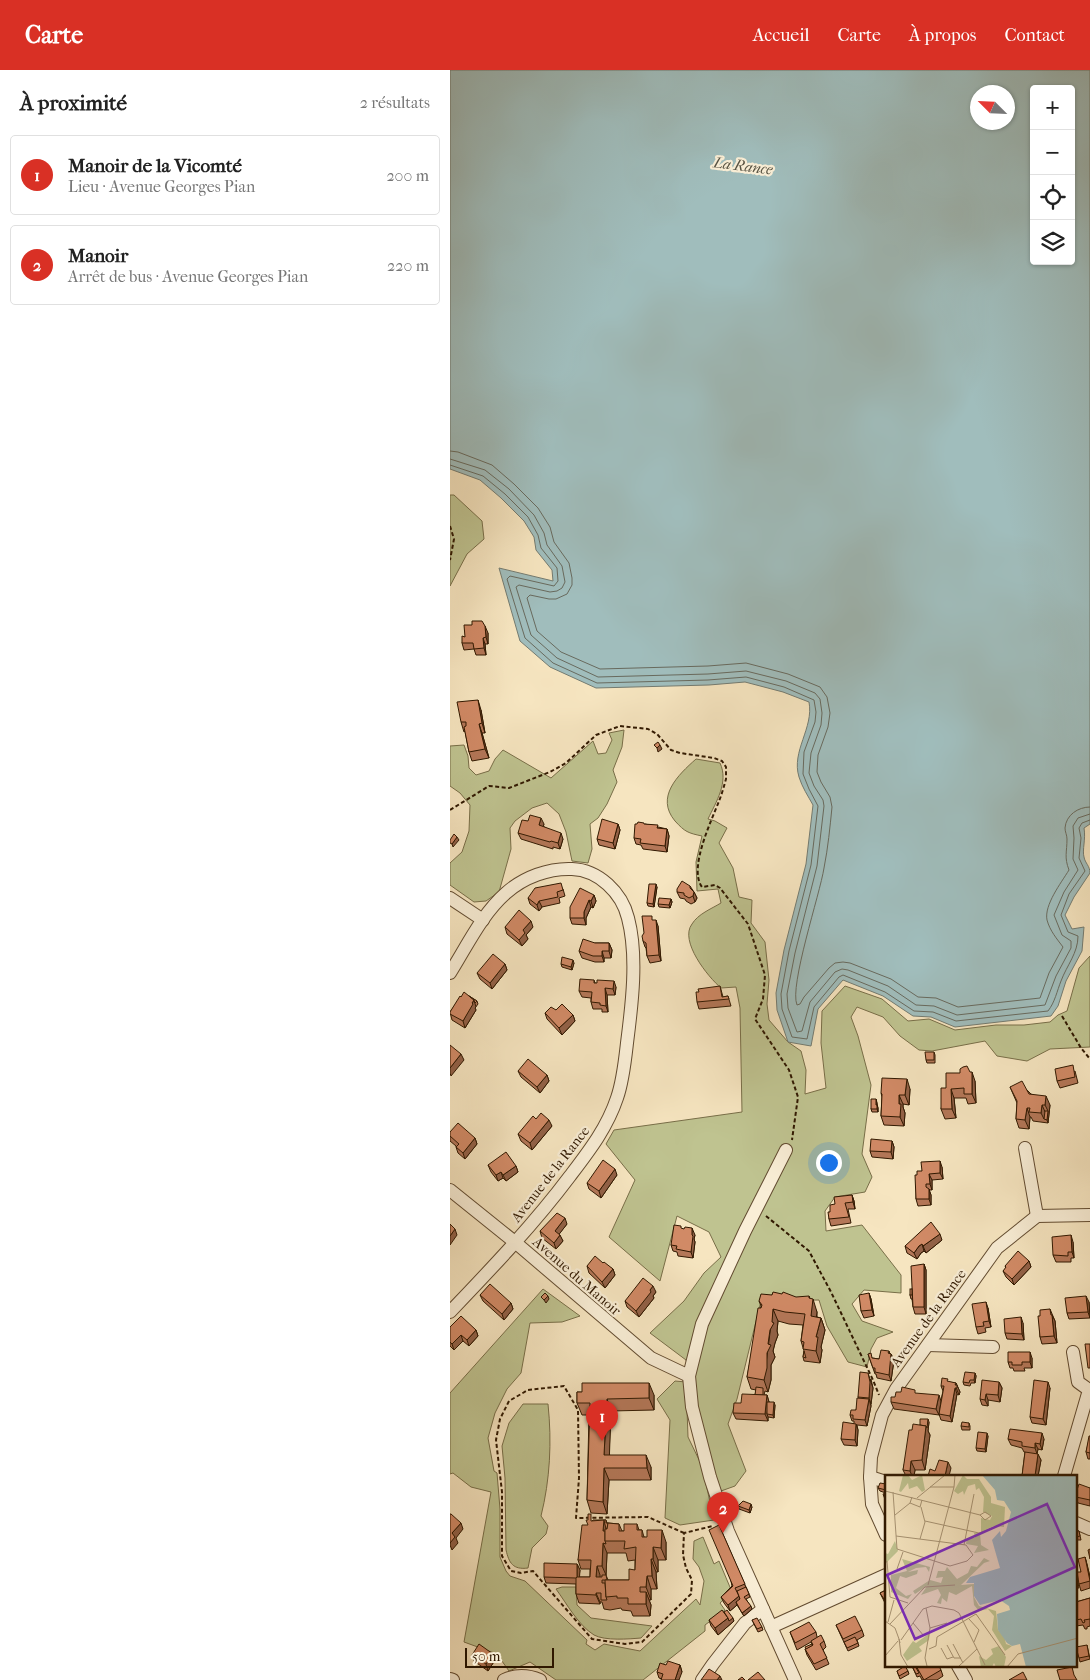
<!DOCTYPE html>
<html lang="fr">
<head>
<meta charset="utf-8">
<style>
	body { margin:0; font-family:"IM FELL French Canon",serif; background:#f6f6f6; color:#222 }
	.controls { position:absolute; right:15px; top:15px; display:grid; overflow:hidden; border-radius:5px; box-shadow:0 1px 4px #0004 }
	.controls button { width:45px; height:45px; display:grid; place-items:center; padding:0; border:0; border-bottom:1px solid #e0e0e0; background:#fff; color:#222; font:25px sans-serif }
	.compass { position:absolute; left:520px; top:15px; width:45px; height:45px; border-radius:50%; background:#fff; box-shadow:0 1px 4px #0004; rotate:294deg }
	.scale { position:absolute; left:15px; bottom:12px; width:89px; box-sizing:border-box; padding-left:5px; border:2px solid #301800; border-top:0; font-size:14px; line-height:18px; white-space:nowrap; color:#301800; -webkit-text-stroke:4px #f9eed6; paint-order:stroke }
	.you { position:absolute; left:378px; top:1092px; width:18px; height:18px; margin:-12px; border:4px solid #fff; border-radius:50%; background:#1a73e8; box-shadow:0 0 0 8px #1a73e833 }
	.badge { display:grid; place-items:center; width:32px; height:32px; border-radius:50%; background:#d93025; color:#fff; font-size:16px; font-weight:700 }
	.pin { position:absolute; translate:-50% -41px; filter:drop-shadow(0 1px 2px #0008) }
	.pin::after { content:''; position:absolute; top:26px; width:18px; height:15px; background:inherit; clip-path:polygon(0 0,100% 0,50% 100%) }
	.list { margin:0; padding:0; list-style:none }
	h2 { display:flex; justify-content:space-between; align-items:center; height:65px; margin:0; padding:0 20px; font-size:21px }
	h2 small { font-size:16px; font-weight:400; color:#767676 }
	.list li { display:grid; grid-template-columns:32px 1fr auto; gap:15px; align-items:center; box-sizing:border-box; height:80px; margin:0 10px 10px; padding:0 10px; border:1px solid #e0e0e0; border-radius:5px }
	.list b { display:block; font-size:19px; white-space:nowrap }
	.list p { margin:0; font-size:16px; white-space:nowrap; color:#767676 }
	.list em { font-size:16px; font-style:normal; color:#767676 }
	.icon { flex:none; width:28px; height:28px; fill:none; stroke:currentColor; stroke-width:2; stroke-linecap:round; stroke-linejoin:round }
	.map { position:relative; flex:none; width:640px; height:1610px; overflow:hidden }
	header { display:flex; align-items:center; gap:30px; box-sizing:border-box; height:70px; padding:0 25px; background:#d93025; color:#fff }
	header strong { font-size:24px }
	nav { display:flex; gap:28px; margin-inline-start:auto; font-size:18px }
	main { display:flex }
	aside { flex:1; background:#fff }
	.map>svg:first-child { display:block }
	.green { fill:#bfc390; stroke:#786e48 }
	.water { fill:#a0bdbc; stroke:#737b71; fill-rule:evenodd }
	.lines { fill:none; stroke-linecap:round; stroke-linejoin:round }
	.shore { stroke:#686a5e; stroke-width:1 }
	.street-casing { stroke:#624b30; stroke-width:14 }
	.path { stroke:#301800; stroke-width:2; stroke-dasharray:4 2.5; stroke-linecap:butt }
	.street { stroke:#f9eed6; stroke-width:12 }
	.wall { fill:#b47758; stroke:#301800; fill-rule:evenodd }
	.shaded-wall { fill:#926147; stroke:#301800 }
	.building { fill:#d18a66; stroke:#301800 }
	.labels { text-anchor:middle; stroke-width:4.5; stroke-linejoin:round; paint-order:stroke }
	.street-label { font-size:14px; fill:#301800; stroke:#f9eed6 }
	.water-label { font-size:15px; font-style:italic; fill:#575242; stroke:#f9eed6 }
	.inset-road { fill:none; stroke:#a79373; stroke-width:1 }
	.view { fill:#7b2cbf; fill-opacity:0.15; stroke:#7b2cbf; stroke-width:2.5 }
	.inset-edge { fill:none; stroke:#301800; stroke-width:2.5 }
</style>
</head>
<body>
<header>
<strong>Carte</strong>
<nav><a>Accueil</a><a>Carte</a><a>À propos</a><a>Contact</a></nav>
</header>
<main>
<aside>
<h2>À proximité<small>2 résultats</small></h2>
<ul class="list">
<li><span class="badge">1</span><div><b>Manoir de la Vicomté</b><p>Lieu · Avenue Georges Pian</p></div><em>200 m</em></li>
<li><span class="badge">2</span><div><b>Manoir</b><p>Arrêt de bus · Avenue Georges Pian</p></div><em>220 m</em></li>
</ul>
</aside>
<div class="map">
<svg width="640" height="1610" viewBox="0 0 640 1610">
	<rect width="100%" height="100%" fill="#f6e5c0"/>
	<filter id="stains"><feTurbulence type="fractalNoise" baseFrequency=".004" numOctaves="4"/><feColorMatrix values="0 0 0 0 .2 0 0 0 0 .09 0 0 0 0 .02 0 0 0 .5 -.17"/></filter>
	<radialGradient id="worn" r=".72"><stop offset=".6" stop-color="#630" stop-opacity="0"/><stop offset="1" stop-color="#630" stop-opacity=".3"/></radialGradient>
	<g class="green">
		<polygon points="0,425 4,425 32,451 34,469 17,484 0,516"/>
		<polygon points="174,660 172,677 163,700 167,712 157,734 148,748 140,754 142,779 138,793 122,791 116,762 109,744 97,733 82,738 65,751 60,758 61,779 49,822 36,831 24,832 0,815 0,793 12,782 19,761 20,735 10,723 0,716 0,676 14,675 18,686 19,698 26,705 39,701 45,689 53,680 101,708 143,671 148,684 156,683 162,670 159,663"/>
		<path d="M246 689 270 693C279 712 266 732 258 749L265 751 277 758 269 773 283 798 289 827 302 830 301 853 315 872 319 910 317 934 319 950 338 972 351 981 356 1000 355 1024 376 1018 371 973 372 941 395 916 432 929 458 951 479 949 505 960 546 955H574L600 952 608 945 617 941 629 898 640 886V977L600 979 577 991 547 986 535 971 482 981 469 980 450 966 433 947 407 937 401 947 408 966 421 1015 412 1084 422 1107 415 1122 385 1127 375 1141 376 1161 412 1155 451 1205V1223L414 1220 402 1234 412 1251 443 1262 427 1268 421 1279 417 1297 398 1292 377 1256 369 1230 311 1231 287 1329 278 1354 296 1401 285 1416 271 1421 263 1405 236 1290 200 1263 234 1231 254 1203 271 1187 259 1162 227 1146 210 1211 159 1167 185 1110 156 1074 164 1060 292 1042 290 938 286 917 271 918C258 907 229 871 242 854 248 844 261 839 271 833L268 819 247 821 246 792 252 766C238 763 235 762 225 751 205 727 228 705 246 689Z"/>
		<polygon points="93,1219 130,1246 112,1252 80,1253 71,1303 57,1319 45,1343 38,1368 44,1401 47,1403 50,1439 50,1487 56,1501 60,1506 75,1511 137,1570 136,1574 145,1580 154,1574 190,1581 246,1529 250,1535 254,1511 249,1497 243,1489 244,1471 253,1467 264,1494 269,1491 282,1522 270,1533 275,1540 255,1555 255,1561 193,1610 106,1610 80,1592 59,1601 47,1584 14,1572 41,1422 21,1417 3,1403 0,1404 0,1323"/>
		<polygon points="225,1311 236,1312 238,1367 252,1396 264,1450 230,1455 215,1448 220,1350 207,1329"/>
		<path d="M73 1334H98C102 1372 100 1410 91 1446L98 1456 96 1464 82 1478 78 1498C63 1500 59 1493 56 1480L55 1408 52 1376 59 1353Z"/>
		<path d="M112 1517H126L127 1535 141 1548 202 1556 191 1568C179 1569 155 1571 144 1565 128 1555 117 1534 106 1519Z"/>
	</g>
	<path class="water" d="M0 0H640V754L634 758C636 769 632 780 634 787 635 793 640 796 640 803L624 827 615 845 622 859 634 857 632 881 616 911 608 936 601 946 505 957 481 947 463 946 433 926 393 910 368 939 361 976 338 972 327 940 326 923 334 880 356 794 363 735C358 726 352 717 349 707 341 681 364 658 359 632L333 622 295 612 259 615 146 618 100 597 70 571 49 498 103 511 102 500 86 480 84 467 74 451 51 428 30 410 0 399ZM584 19H621V191H584ZM528 22H558V52H528Z"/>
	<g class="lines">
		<g class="shore">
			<path d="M0 381 8 382 42 395 64 414 88 438 100 457 104 472 119 493 122 508V515L117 524 106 529H99L80 525 77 528 87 561 111 582 150 599 258 596 296 593 338 604 370 617 377 627 380 643 378 657 368 685 367 702 371 712 380 727 382 737C380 757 378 778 374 798 370 824 339 916 347 935L350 934 354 927 379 898 385 893 393 892 400 893 441 909 468 927 486 928 508 937 590 928 599 903 613 877C607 869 600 861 597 850 594 835 611 813 619 800 614 787 617 782 617 769 617 765 615 762 615 758 616 745 628 737 640 737"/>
			<polyline points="0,389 35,400 59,419 84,445 94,463 97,475 112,496 115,512 112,518 107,521 100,522 69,515 66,517 81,565 107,588 148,607 258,604 296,601 336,611 365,623 370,629 372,643 371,655 361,683 359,703 364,716 373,730 374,736 367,796 345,883 337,924 338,938 347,962 352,961 360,932 385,902 392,899 398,900 438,916 466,935 484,936 507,945 595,935 606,906 621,878 621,871 612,865 604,845 614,822 628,800 623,789 624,768 623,756 628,748 640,744"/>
			<path d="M0 395 33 406 55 424 78 447 88 465 91 478 107 498 108 511 104 516 60 506 57 509 75 568 103 593 147 613 258 610 296 607 334 617 364 630 366 642 365 652 354 682 353 704 359 719 368 736 361 795 339 881 331 924 332 939 342 967 357 969 364 937 389 907 393 905 435 922 464 941 483 942 506 951 598 941C605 932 607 921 611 911 617 895 628 883 628 866L618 862 611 845 619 824 635 801 629 788 631 768 629 758 632 753 640 750"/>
		</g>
		<g class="street-casing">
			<g id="street">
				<polyline points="0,828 33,850"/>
				<path d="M0 903C17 876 32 844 56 823 74 807 99 798 122 799 149 800 172 823 178 848 188 886 182 934 177 973 175 991 173 1011 167 1028 157 1058 139 1081 120 1106 84 1154 42 1198 0 1242"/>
				<polyline points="575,1078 587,1146"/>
				<polyline points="336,1080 295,1161 252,1254 239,1306 242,1337 260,1407 278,1461 345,1610"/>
				<polyline points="0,1120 66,1173 201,1288 239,1306"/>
				<polyline points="478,1275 543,1277"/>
				<polyline points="614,1406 639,1320 628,1312 623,1282"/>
				<polyline points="420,1407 436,1412"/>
				<polyline points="626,1453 640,1459"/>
				<polyline points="436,1465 422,1434 420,1407 421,1387 432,1345 446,1319 547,1178 587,1146 640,1145"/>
				<polyline points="321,1557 436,1505"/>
				<polyline points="508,1596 516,1610"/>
				<polyline points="0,1609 3,1610"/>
				<path d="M54 1610C67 1604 78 1605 90 1610"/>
				<polyline points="252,1610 263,1594 295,1553 313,1539"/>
			</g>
		</g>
		<g class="path">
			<polyline points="0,456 4,469 0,490"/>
			<path d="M0 740 39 716 59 718 100 702 116 693 146 665 170 656 198 659 207 664 221 680 230 683 264 688 272 691 276 697V709C274 716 272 724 269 731 262 750 238 798 252 817L265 815 270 818 298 854 315 905 313 929 305 949 339 1000 348 1027 342 1070"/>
			<polyline points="612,946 631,978 640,989"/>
			<polyline points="316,1146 359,1181 381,1222 423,1310 429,1325"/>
			<polyline points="234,1463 198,1447 126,1448 129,1408 128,1340 114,1316 78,1320 59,1331 50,1349 46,1370 52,1422 52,1486 61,1501 71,1503 83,1501 142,1569 175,1574 192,1572 241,1524 242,1510 236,1498 233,1485 234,1463 263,1456"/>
		</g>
		<use href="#street" class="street"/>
	</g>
	<g class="wall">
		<polygon points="38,563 38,574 35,574 36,585 26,585 24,579 14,580 12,573 15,567"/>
		<polygon points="31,640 35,663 32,663 39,688 22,691 19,682 15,661 14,662 11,652"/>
		<polygon points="94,754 93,756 113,769 110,779 103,777 103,779 71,769 68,763"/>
		<polygon points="168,754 170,760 165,779 149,775 147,769"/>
		<polygon points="195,754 217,759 219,766 217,782 193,779 191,775 186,774 184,768"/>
		<polygon points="240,816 244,822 247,828 245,832 241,834 236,831 235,829 230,828 227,822"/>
		<polygon points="207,817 204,837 198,836 197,833"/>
		<polygon points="113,819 115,826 109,828 110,833 92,837 89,841 80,834 78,828"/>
		<polygon points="144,825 146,831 143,838 141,837 136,848 136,855 122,854 120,848"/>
		<polygon points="221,829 222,832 220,838 209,837 208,834"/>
		<polygon points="203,850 208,856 211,891 200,893 197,886 196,878 195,877 193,871"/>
		<polygon points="55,857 83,857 76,865 78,869 72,876 57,864"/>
		<polygon points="145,873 159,873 162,880 161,888 154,888 154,892 145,892 132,888 129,881"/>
		<polygon points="124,893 122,900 112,897 111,894"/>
		<polygon points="55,894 57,900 42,919 30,909 27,903"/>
		<polygon points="144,910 145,913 166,917 165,925 157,925 158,942 152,942 152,939 143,939 141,932 141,928 132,927 129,921"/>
		<polygon points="270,916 273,927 278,926 281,936 249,939 247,932"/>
		<polygon points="19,926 27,931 28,934 25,938 26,940 15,958 2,950 0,942 11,927"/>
		<polygon points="106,940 123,945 125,951 112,965 97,949 95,943"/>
		<polygon points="484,982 485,985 485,993 477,993 476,990"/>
		<polygon points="68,1001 97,1005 99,1011 90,1023 71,1007"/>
		<polygon points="625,1001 628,1013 610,1018 607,1011"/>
		<polygon points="525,1011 526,1033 518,1034 516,1028 504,1028 506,1048 495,1049 491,1039 496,1018"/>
		<polygon points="560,1017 577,1020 581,1024 600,1035 598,1053 583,1051 581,1047 580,1047 579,1059 569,1058 566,1049 567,1033"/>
		<polygon points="460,1019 459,1035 453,1034 453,1037 455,1043 454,1056 434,1055 431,1046 432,1027 431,1023"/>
		<polygon points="426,1029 428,1038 428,1042 422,1042 421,1039"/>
		<polygon points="86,1049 102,1056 82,1080 71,1071 68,1064"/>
		<polygon points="0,1062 25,1068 27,1074 15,1089 8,1083 6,1077 6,1076 0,1071"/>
		<polygon points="442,1071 444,1077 443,1089 422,1087 420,1081"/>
		<polygon points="38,1095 66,1096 68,1102 56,1111 53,1108 48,1111 41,1102"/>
		<polygon points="492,1097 493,1109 482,1110 482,1120 479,1120 481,1125 481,1135 468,1136 466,1129 467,1105 472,1101"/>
		<polygon points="167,1105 151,1128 139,1119 137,1113"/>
		<polygon points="402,1125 404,1131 405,1139 398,1139 401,1153 381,1156 379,1149 380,1142 385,1134"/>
		<polygon points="117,1154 109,1164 113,1171 106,1179 92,1168 90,1161"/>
		<polygon points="232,1159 245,1165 244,1169 245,1172 243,1188 228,1186 227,1182 223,1181 221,1175"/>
		<polygon points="492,1170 476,1183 474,1181 471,1183 467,1189 457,1183 455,1176"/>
		<polygon points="623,1172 624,1188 621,1188 621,1192 606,1192 603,1185"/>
		<polygon points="579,1191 581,1197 564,1215 556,1207 553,1201 556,1198 555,1196"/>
		<polygon points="153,1193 163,1199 165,1205 155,1218 139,1203 137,1196"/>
		<polygon points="474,1194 476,1200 476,1244 465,1244 463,1237 462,1229 461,1229 460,1225 462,1219"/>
		<polygon points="206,1222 203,1226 204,1228 189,1247 177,1237 175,1231"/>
		<polygon points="419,1223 421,1229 424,1246 414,1248 411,1241"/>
		<polygon points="30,1225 61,1233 63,1239 54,1250 33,1231"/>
		<polygon points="322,1225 360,1229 367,1242 367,1247 371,1248 375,1260 371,1277 372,1280 370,1293 354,1291 353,1287 354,1281 351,1271 353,1255 339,1254 328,1251 327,1261 328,1265 325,1273 323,1281 325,1287 321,1295 321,1310 318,1322 315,1321 314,1325 317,1325 319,1332 325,1335 324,1348 318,1347 318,1351 286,1349 283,1343 291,1333 305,1325 306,1320 301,1319 297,1307 311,1236 309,1231"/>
		<polygon points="639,1232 640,1248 619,1249 617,1243"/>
		<polygon points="538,1238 541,1257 535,1258 536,1262 528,1264 526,1257"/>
		<polygon points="600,1239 605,1251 607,1273 592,1274 590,1267 590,1246"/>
		<polygon points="573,1253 574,1270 557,1269 555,1263"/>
		<polygon points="0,1257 26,1260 28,1266 19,1276 13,1271 4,1280 0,1276"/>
		<polygon points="439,1283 441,1284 444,1290 441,1311 427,1308 426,1304 425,1304 418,1284 422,1288 429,1289"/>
		<polygon points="582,1288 582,1298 574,1298 575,1301 564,1301 563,1298 560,1298 558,1292"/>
		<polygon points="525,1303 526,1306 525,1313 521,1313 520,1316 514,1315 513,1312"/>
		<polygon points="421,1309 423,1318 421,1334 421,1336 417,1356 407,1355 408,1360 407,1376 394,1375 391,1369 404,1353 404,1351 402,1351 400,1345 406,1340 409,1329 408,1327"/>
		<polygon points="498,1312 506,1313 510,1322 509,1325 507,1324 502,1352 491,1350 489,1344 489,1345 444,1339 441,1332 445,1327 491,1330 493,1321 491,1316"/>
		<polygon points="549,1312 552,1318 550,1332 538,1330 538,1336 532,1335 530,1329"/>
		<polygon points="600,1318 596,1355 582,1353 580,1347"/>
		<polygon points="127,1322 204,1325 204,1340 161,1341 159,1385 201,1397 201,1410 159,1410 157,1444 141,1443 137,1430 139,1345 132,1345 127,1333"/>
		<polygon points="479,1352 478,1361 480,1365 475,1400 465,1400 464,1406 456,1406 453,1400 462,1360 470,1355"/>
		<polygon points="519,1353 520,1356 520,1360 512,1360 511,1356"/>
		<polygon points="538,1366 536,1382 527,1381 526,1378"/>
		<polygon points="640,1366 640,1389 638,1389 636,1382"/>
		<polygon points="558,1369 594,1369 592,1380 588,1379 587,1384 591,1390 588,1406 572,1406 575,1382 574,1382 572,1378 561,1375"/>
		<polygon points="436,1414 436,1423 430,1421 428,1418"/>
		<polygon points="640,1418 640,1436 628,1433 626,1429 626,1423"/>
		<polygon points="288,1436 302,1437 300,1443 289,1439"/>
		<path d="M143 1450H156L157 1453H158L169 1454 172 1461H174L187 1454 189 1460H192L194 1467 216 1472V1490H208V1502H206L207 1519H201V1530H199L201 1535 200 1546H183L181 1541 172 1540 171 1538 160 1540 154 1539 152 1532H150V1534L129 1533 126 1524V1514L96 1513 94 1507 127 1494 130 1500 129 1507H140V1499H131L128 1490 138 1455ZM157 1483H176L178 1491 185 1490V1500L179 1510H158L156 1505Z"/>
		<polygon points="269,1455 300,1527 296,1529 302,1539 294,1546 287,1535 280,1541 274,1533 271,1527 282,1516"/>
		<polygon points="626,1461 629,1461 631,1470 626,1470"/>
		<polygon points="635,1487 640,1507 640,1518 631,1521 629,1514 631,1502"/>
		<polygon points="626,1502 629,1518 626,1518"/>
		<polygon points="436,1520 436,1535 430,1523"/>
		<polygon points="640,1528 640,1556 637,1557 637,1559 635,1559 633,1555 626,1556 626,1532"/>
		<polygon points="274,1542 284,1551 268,1565 261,1556 259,1550"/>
		<polygon points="302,1550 312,1557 313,1560 308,1562"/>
		<polygon points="386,1555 412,1560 414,1566 407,1570 409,1576 398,1581"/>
		<polygon points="340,1562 366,1562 367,1567 374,1571 376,1577 373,1580 379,1594 366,1600 357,1585 355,1579 362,1574 361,1572 347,1580"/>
		<polygon points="637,1575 640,1589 630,1592 629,1588"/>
		<polygon points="22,1585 45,1590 38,1601 24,1591"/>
		<polygon points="216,1595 230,1595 232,1602 212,1609 209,1608 207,1602"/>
		<polygon points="462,1596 491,1600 493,1606 487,1610 472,1610 470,1606 467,1607"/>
		<polygon points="447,1601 458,1601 459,1604 450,1609"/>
	</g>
	<g class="shaded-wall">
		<polygon points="35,556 38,563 38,574 36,567"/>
		<polygon points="33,568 35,574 36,585 34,578"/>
		<polygon points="28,630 31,640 35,663 32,653"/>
		<polygon points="29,654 32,663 39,688 35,679"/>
		<polygon points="210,675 212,679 208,682 207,678"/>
		<polygon points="91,748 94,754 92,761 89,755"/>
		<polygon points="168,754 170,760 165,779 163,773"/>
		<polygon points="217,759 219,766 217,782 215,776"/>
		<polygon points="111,763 113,769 110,779 108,773"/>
		<polygon points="7,767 9,770 3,777 2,774"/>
		<polygon points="206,814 207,817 204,837 203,834"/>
		<polygon points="244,822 247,828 245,832 243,826"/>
		<polygon points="144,825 146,831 143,838 141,831"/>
		<polygon points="221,829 222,832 220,838 219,835"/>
		<polygon points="139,830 141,837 136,848 136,855 134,848 134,842"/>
		<polygon points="89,831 92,837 89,841 87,835"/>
		<polygon points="206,850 208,856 211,891 209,885"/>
		<polygon points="81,851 83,857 76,865 78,869 72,876 69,870 73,860"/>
		<polygon points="159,873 162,880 161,888 159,881"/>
		<polygon points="152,881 154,888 154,892 152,886"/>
		<polygon points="123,890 124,893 122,900 121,897"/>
		<polygon points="55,894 57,900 42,919 40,913"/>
		<polygon points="164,911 166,917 165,925 163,919"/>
		<polygon points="155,918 157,925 158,942 156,936"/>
		<polygon points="24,930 26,937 25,938 26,940 15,958 13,951"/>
		<polygon points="123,945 125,951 112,965 109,958"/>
		<polygon points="11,984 14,990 1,1006 0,1003 0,998"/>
		<polygon points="522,1002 525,1011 526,1033 522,1024"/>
		<polygon points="97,1005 99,1011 90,1023 87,1017"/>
		<polygon points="457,1009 460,1019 459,1035 455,1025"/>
		<polygon points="501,1019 504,1028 506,1048 502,1039"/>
		<polygon points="449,1025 453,1034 453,1037 455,1043 454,1056 450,1047 449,1034"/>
		<polygon points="596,1026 600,1035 598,1053 597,1050 598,1041 595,1035"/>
		<polygon points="426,1029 427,1033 427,1036 427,1035 428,1038 428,1042 426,1035"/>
		<polygon points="592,1035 596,1044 594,1049 591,1043"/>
		<polygon points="577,1038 580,1047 579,1059 575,1050"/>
		<polygon points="99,1050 102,1056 82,1080 80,1073"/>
		<polygon points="25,1068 27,1074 15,1089 13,1083"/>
		<polygon points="442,1071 444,1077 443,1089 441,1082"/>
		<polygon points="490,1091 492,1097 493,1109 490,1103"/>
		<polygon points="66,1096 68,1102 56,1111 53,1105"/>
		<polygon points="165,1099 167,1105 151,1128 149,1121"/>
		<polygon points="51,1102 53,1108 48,1111 46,1105"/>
		<polygon points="479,1104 482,1110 482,1120 480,1114"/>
		<polygon points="479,1119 481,1125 481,1135 479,1129"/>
		<polygon points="402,1125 404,1131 405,1139 403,1132"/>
		<polygon points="115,1148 117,1154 107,1167 105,1161"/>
		<polygon points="242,1158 245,1165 244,1169 245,1172 243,1188 241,1182"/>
		<polygon points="5,1159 7,1165 0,1175 0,1166"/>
		<polygon points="490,1164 492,1170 476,1183 473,1176"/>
		<polygon points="110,1165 113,1171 106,1179 104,1173"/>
		<polygon points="621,1165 623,1172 624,1188 622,1182"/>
		<polygon points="472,1174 474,1181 471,1183 467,1189 464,1183 469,1176"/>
		<polygon points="579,1191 581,1197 564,1215 562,1209"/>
		<polygon points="474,1194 476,1200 476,1244 474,1237"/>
		<polygon points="163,1199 165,1205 155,1218 152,1212"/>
		<polygon points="203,1216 206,1222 203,1226 204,1228 189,1247 186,1241 200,1220"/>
		<polygon points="419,1223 421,1229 424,1246 422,1240"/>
		<polygon points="98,1226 99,1229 96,1233 94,1230"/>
		<polygon points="359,1226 362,1234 363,1229 367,1242 365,1258 361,1246"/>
		<polygon points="636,1226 639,1232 640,1248 638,1242"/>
		<polygon points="536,1232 538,1238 541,1257 539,1251"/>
		<polygon points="61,1233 63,1239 54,1250 52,1244"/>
		<polygon points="323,1239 328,1251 327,1261 328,1265 325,1273 323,1281 325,1287 321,1295 321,1310 318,1322 314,1310"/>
		<polygon points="602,1245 605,1251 607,1273 604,1266"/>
		<polygon points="571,1247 573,1253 574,1270 572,1264"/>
		<polygon points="371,1248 375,1260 371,1277 372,1280 370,1293 366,1281 366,1267"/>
		<polygon points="26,1260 28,1266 19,1276 17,1270"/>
		<polygon points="11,1265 13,1271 4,1280 2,1274"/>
		<polygon points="439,1281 441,1287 441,1284 444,1290 441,1311 439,1305"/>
		<polygon points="580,1282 582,1288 582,1298 580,1292"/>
		<polygon points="418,1303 423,1318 421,1334 419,1328"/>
		<polygon points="525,1303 526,1306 525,1313 524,1310"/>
		<polygon points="549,1312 552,1318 550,1332 548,1325"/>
		<polygon points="598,1312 600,1318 596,1355 593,1349"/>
		<polygon points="199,1313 204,1325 204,1340 199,1328"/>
		<polygon points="506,1313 510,1322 509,1325 505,1315"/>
		<polygon points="505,1318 507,1324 502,1352 500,1346"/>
		<polygon points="536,1324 538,1330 538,1336 535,1330"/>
		<polygon points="317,1325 319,1332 317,1344 318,1347 318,1351 315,1344"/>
		<polygon points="489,1325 491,1331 489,1345 486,1339"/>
		<polygon points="157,1329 161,1341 159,1397 154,1385"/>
		<polygon points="419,1329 421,1336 417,1356 415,1350"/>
		<polygon points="324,1332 325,1335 324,1348 323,1345"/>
		<polygon points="478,1349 479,1352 478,1361 480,1365 475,1400 472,1390 476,1356"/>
		<polygon points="406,1354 408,1360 407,1376 405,1370"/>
		<polygon points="537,1363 538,1366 536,1382 535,1379"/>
		<polygon points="592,1363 594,1369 592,1380 590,1374"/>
		<polygon points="585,1373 588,1379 587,1384 585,1378"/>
		<polygon points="588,1384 591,1390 588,1406 585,1406"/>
		<polygon points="196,1385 201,1397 201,1410 197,1398"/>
		<polygon points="461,1391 465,1400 464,1406 462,1406 460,1401"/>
		<polygon points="498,1392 501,1398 499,1406 495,1406"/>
		<polygon points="154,1398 159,1410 157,1444 153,1432"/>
		<polygon points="301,1434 302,1437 300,1443 299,1440"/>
		<polygon points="154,1450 157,1460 160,1471 153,1461"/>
		<polygon points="11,1453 13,1459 6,1468 8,1473 2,1480 0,1475 2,1463"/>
		<polygon points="212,1460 216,1472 216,1490 211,1478"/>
		<polygon points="153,1473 157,1483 156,1505 152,1496"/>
		<polygon points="203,1477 208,1490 208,1502 203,1489"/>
		<polygon points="635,1487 637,1494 640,1507 640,1511"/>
		<polygon points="201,1489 206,1502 207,1519 202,1506"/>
		<polygon points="127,1494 130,1500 129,1514 127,1508"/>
		<polygon points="147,1496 150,1505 150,1516 146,1507"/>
		<polygon points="197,1506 201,1519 201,1530 196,1517"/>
		<polygon points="196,1522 201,1535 200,1546 196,1534"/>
		<polygon points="146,1523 150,1532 150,1534 146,1525"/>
		<polygon points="289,1526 291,1532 286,1532 287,1535 280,1541 278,1535"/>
		<polygon points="301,1536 302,1539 294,1546 292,1543"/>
		<polygon points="278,1548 283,1548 284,1551 268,1565 265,1558"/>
		<polygon points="43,1584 45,1590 38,1601 36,1594"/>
		<polygon points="230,1595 232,1602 229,1610 225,1610"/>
		<polygon points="270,1606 272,1610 267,1610"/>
	</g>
	<g class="building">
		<polygon points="22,551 32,551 35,556 36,567 33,568 34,578 24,579 23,573 12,573 12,566 15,567 14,555 22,555"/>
		<polygon points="28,630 32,653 29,654 35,679 19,682 14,657 16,656 16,652 11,652 7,632"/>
		<polygon points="208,672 210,675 207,678 204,675"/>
		<polygon points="80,745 91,748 89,755 111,763 108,773 101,771 100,772 68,763 72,750 78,751"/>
		<polygon points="152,749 168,754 163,773 147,769"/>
		<polygon points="188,752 194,753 194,754 208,755 207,758 217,759 215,776 190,773 191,769 184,768 185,754 187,754"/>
		<polygon points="4,764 7,767 2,774 0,773 0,770"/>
		<polygon points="232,811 240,816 240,818 244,822 243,826 239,828 234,825 234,823 227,822 227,819"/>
		<polygon points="111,813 113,820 107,822 108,827 89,831 87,835 78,828 85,818"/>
		<polygon points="199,814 206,814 203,834 197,833"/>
		<polygon points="130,818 144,825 141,831 139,830 134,842 134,848 120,848 120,837"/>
		<polygon points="209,828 221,829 219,835 208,834"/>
		<polygon points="69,840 81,851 73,860 75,863 69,870 55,857"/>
		<polygon points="192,846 202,846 202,850 206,850 209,885 197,886 196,873 193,871 192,866 194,863"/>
		<polygon points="133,869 145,873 159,873 159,881 152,881 152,886 143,886 129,881"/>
		<polygon points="43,884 55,894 40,913 27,903"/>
		<polygon points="112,887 123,890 121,897 111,894"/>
		<polygon points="130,909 144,910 144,913 147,913 147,910 164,911 163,919 155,918 156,936 150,935 150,933 141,932 142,922 129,921"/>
		<polygon points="270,916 272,927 278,926 279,929 247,932 246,922 249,922 248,919"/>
		<polygon points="14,922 24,930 22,933 23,934 13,951 0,944 0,942 10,926 11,927"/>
		<polygon points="19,926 27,931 25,933 24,930"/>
		<polygon points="112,934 123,945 109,958 95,943 101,937 106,940"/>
		<polygon points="0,975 11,984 0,998"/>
		<polygon points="475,982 484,982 484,990 476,990"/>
		<polygon points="78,989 97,1005 87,1017 68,1001"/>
		<polygon points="623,995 625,1007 607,1011 605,999"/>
		<polygon points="517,996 520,1002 522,1002 522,1024 514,1024 514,1018 501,1019 502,1039 491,1039 491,1018 496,1018 496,1003 510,1003 510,999 513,997"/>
		<polygon points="432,1008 457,1009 455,1025 449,1025 449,1034 451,1034 450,1047 431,1046 432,1024 431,1023"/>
		<polygon points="572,1011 579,1024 596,1026 595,1035 592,1035 591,1043 579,1042 580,1038 577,1038 575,1050 566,1049 567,1031 560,1017"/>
		<polygon points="421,1029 426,1029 426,1035 427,1035 427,1039 421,1039"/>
		<polygon points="595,1041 598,1041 597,1050 594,1049"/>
		<polygon points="91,1043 99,1050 80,1073 68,1064 83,1046 86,1049"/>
		<polygon points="8,1053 25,1068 13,1083 6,1077 9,1074 0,1066 0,1062"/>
		<polygon points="421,1069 442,1071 441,1082 420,1081"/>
		<polygon points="56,1082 66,1096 53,1105 51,1102 46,1105 38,1095"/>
		<polygon points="153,1090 165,1099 149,1121 137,1113"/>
		<polygon points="490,1091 490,1103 479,1104 480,1114 476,1114 476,1117 479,1119 479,1129 466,1129 465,1105 467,1105 467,1101 472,1101 471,1092"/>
		<polygon points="402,1125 403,1132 395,1133 399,1147 379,1149 378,1142 380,1142 380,1135 385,1134 384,1127"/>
		<polygon points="107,1143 115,1148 105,1161 110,1165 104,1173 90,1161"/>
		<polygon points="481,1152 490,1164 473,1176 472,1174 469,1176 464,1183 455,1176"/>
		<polygon points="0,1154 5,1159 0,1166"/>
		<polygon points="224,1155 231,1156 231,1158 234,1159 235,1157 242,1158 242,1165 243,1166 241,1182 226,1179 227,1176 221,1175"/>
		<polygon points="621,1165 622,1182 618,1182 618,1186 603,1185 602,1167"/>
		<polygon points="568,1181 579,1191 562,1209 553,1201 556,1197 555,1196"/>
		<polygon points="145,1186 153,1193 154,1192 163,1199 152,1212 137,1196"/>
		<polygon points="474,1194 474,1237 463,1237 461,1196"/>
		<polygon points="193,1208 203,1216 200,1220 201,1222 186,1241 175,1231"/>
		<polygon points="40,1214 61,1233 52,1244 30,1225"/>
		<rect x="460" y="1219" width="2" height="6"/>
		<polygon points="323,1222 332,1224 333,1222 346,1227 359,1226 359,1228 363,1229 361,1246 371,1248 366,1267 368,1267 366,1281 353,1279 354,1272 351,1271 355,1244 335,1242 323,1239 322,1252 324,1253 320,1260 318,1274 321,1275 317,1283 317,1298 314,1310 297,1307 308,1238 311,1238 312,1235 309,1231 311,1224 322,1225"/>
		<polygon points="95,1223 98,1226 94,1230 91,1227"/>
		<polygon points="419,1223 422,1240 411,1241 409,1225"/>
		<polygon points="636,1226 638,1242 617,1243 615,1228"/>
		<polygon points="536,1232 539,1251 533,1252 534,1256 526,1257 522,1234"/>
		<polygon points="600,1239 601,1245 602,1245 604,1266 590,1267 588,1246 590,1246 590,1240"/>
		<polygon points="11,1246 26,1260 17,1270 11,1265 2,1274 0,1272 0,1257"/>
		<polygon points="571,1247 572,1264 555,1263 554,1249"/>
		<polygon points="635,1274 640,1274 640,1298 638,1298"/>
		<polygon points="431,1280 439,1281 438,1283 441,1284 439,1305 425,1302 425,1298 423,1298 418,1284 421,1283 422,1288 429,1289"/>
		<polygon points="354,1281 356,1288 353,1287"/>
		<polygon points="558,1282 580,1282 580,1292 572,1292 572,1295 562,1295 562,1292 558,1292"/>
		<polygon points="410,1302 418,1303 420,1312 419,1328 408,1327"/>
		<polygon points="515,1302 525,1303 524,1310 520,1310 519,1313 513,1312"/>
		<polygon points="492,1308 498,1309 497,1311 506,1313 505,1315 507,1315 507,1318 505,1318 500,1346 489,1344 494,1316 491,1316"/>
		<polygon points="532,1310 549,1312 548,1325 536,1324 535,1330 530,1329"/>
		<polygon points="584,1310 598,1312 593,1349 580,1347"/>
		<polygon points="132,1313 199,1313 199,1328 157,1329 154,1385 196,1385 197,1398 154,1398 153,1432 137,1430 140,1333 127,1333 127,1322 132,1322"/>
		<polygon points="306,1317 313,1318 313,1325 305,1325"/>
		<polygon points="452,1317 465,1320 465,1323 489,1325 486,1339 441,1332 441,1327 445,1327 446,1322 451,1322"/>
		<polygon points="292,1324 317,1325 315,1344 283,1343 284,1333 291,1333"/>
		<polygon points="407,1328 419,1329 415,1350 403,1349 403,1345 400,1345 401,1340 406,1340"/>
		<polygon points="317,1332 324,1332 323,1345 317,1344"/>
		<polygon points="470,1349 478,1349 477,1358 476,1356 470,1355"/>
		<polygon points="393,1352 406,1354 405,1370 391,1369"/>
		<polygon points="512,1352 519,1353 519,1357 511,1356"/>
		<polygon points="463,1354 476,1356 472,1390 461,1391 460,1401 453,1400 459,1360 462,1360"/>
		<polygon points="560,1359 592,1363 590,1374 585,1373 585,1378 572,1376 572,1372 558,1369"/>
		<polygon points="528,1362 537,1363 535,1379 526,1378"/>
		<polygon points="639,1366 640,1366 640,1383 636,1382"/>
		<polygon points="575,1382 588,1384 585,1406 572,1406"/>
		<polygon points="489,1390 498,1392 495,1406 478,1406 480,1399 485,1401"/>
		<polygon points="430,1413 436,1414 436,1420 428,1418"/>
		<polygon points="629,1414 640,1418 640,1430 626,1427 626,1423"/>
		<polygon points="436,1423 436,1432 433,1424"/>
		<polygon points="293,1431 301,1434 299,1440 288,1436"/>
		<polygon points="0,1444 1,1444 11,1453 2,1463 5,1467 0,1473"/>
		<polygon points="138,1444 141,1444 141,1451 154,1450 153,1461 155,1461 155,1471 156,1474 153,1473 152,1496 147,1496 146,1507 152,1507 152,1505 156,1505 157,1510 152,1510 152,1513 155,1513 156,1527 157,1530 151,1530 151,1523 146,1523 146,1525 126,1524 126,1507 140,1507 141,1490 128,1490 132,1455 138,1455 136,1450 138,1450"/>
		<polygon points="154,1450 156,1450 156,1453 158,1453 157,1459 156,1459"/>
		<polygon points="158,1453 169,1454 169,1461 174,1461 174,1454 187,1454 187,1460 192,1460 192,1467 197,1467 197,1460 212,1460 211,1478 203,1477 203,1489 201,1489 202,1506 197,1506 196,1517 190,1517 190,1522 196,1522 196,1534 178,1534 178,1528 167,1528 167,1526 156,1527 155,1510 179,1510 179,1499 185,1500 186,1477 174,1479 175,1471 155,1471 155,1459 157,1459"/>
		<polygon points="269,1455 295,1514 285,1518 289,1526 278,1535 271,1527 283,1516 259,1460"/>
		<polygon points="626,1461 629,1461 630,1466 626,1467"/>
		<polygon points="640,1479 640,1489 638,1480"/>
		<polygon points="635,1487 640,1511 629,1514 627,1502 631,1502 628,1489"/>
		<polygon points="94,1493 127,1494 127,1507 126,1508 94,1507"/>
		<polygon points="296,1517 299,1524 294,1527 301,1536 292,1543 286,1532 290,1529 287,1521"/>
		<polygon points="436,1520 436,1532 430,1523"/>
		<polygon points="640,1528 640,1549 634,1550 635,1552 633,1553 631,1549 626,1550 626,1532"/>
		<polygon points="272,1540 278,1548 265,1558 259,1550"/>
		<polygon points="277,1540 283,1548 279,1551 278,1548 274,1542"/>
		<polygon points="405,1546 412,1560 393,1569 386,1555"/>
		<polygon points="307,1548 312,1557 307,1559 302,1550"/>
		<polygon points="359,1552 366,1562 345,1573 340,1562"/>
		<polygon points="371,1565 374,1571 370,1574 377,1588 364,1594 355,1579 363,1575 361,1571"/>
		<polygon points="405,1567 408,1573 397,1578 394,1572"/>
		<polygon points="29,1574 43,1584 36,1594 22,1585"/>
		<polygon points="362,1574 363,1575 356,1579 355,1577"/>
		<polygon points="637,1575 639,1586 629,1588 626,1577"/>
		<polygon points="218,1591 230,1595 225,1610 211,1610 213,1604 207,1602 210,1593 216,1595"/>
		<polygon points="455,1596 458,1601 449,1606 447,1601"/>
		<polygon points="462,1596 465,1596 469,1603 466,1604"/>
		<polygon points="466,1596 489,1596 491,1600 474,1610"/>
		<polygon points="622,1597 624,1605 627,1610 610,1610 607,1600"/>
		<polygon points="259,1599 270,1606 267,1610 251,1610"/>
		<polygon points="308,1602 315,1610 298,1610"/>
		<polygon points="573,1602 577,1610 559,1610"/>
		<polygon points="292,1607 295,1610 288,1610"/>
	</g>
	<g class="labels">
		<g class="street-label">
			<text transform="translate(100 1104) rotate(-52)" y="5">Avenue de la Rance</text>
			<text transform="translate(127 1206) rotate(41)" y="5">Avenue du Manoir</text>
			<text transform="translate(478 1248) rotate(-54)" y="5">Avenue de la Rance</text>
		</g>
		<g class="water-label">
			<text transform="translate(293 96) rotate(7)" y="5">La Rance</text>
		</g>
	</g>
	<g transform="translate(435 1405)">
		<rect width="192" height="192" fill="#f6e5c0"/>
		<path d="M18 0H23L27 5 37 0 40 15 37 17 32 11 24 14 23 8 16 17 14 16ZM78 0 82 4H94L106 22V28L120 32 119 52 109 51 96 57V43L105 45 107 41 98 37 99 22 94 13 91 15 90 9 83 11 79 20 78 16 73 19 69 16ZM89 58H95L96 70 104 75 89 78 93 71 81 69 82 63H90ZM10 66 13 76 1 88 0 78 3 79ZM99 83 105 86 99 88 76 110 89 109V122L94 131 111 136 113 155 119 160 121 169 127 171 120 176 107 155 109 141 103 134 94 136 89 130 87 111 71 120 64 117 62 127 57 123 56 129 52 128 56 120 53 114 36 120 42 111 30 119 28 116 45 105 56 108 58 102 51 103 53 96H60L62 92 72 104 83 98 86 91 92 92ZM17 84 45 92 44 97 41 92 31 93 23 97 33 95 32 99 21 103 15 101 11 113 21 121 27 119 23 124 6 117V100L22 96ZM45 158 44 165 34 172 37 176 22 186 18 180 28 166 31 168ZM114 171 121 182 119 192H111L109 188 107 192H96L94 181 101 185 108 179 106 174Z" fill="#bfc390"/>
		<path d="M97 0H192V192H141L135 169 127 171 122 168 113 155 112 139 125 135 124 131 115 125 95 130 89 121V108H81L85 102 115 93 107 65 115 56 116 62 121 56 126 37 119 26 112 25 110 15Z" fill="#a0bdbc"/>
		<path class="inset-road" d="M45 12H69L70 0M0 16 95 40 100 45 106 41 100 37 95 40M8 17 12 74 65 91 82 86 88 80 81 70 11 61M27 22 25 28 35 32 37 25M32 23 60 0M10 40 25 28M40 46 94 58 112 51M35 64 40 47 36 32M79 70 89 19M2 86 5 122 23 128M12 94 18 77M43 110 69 12M41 133 45 153 40 183 42 191M84 144 94 155 89 167M0 146 10 153 14 164M3 147 9 125M28 148 39 161M5 149 40 112 70 110M45 153 62 148M16 165 38 134 47 131 69 135 74 138 100 190M15 168 14 164 16 180 23 192M68 169 78 188M62 170 69 183H76M56 173 62 184 68 182M44 174 51 171 52 162 91 139 120 180M0 181 13 166M73 192 92 174M122 192 133 179 193 163"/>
		<path class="view" d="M162 29 190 92 30 164 2 100Z"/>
		<rect width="192" height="192" class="inset-edge"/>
	</g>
	<rect width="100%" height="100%" filter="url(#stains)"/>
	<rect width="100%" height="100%" fill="url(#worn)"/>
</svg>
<div class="controls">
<button>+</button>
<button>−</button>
<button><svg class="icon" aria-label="locate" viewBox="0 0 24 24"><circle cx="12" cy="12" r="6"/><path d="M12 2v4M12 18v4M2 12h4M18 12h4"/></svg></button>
<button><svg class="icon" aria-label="layers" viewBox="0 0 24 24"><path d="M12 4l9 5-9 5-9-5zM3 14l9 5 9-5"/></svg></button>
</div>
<svg class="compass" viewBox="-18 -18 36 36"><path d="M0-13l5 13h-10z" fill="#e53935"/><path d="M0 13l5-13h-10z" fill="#767676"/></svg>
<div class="scale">50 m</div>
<div class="you"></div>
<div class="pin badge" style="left:152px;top:1371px">1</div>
<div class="pin badge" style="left:273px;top:1463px">2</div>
</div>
</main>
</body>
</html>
